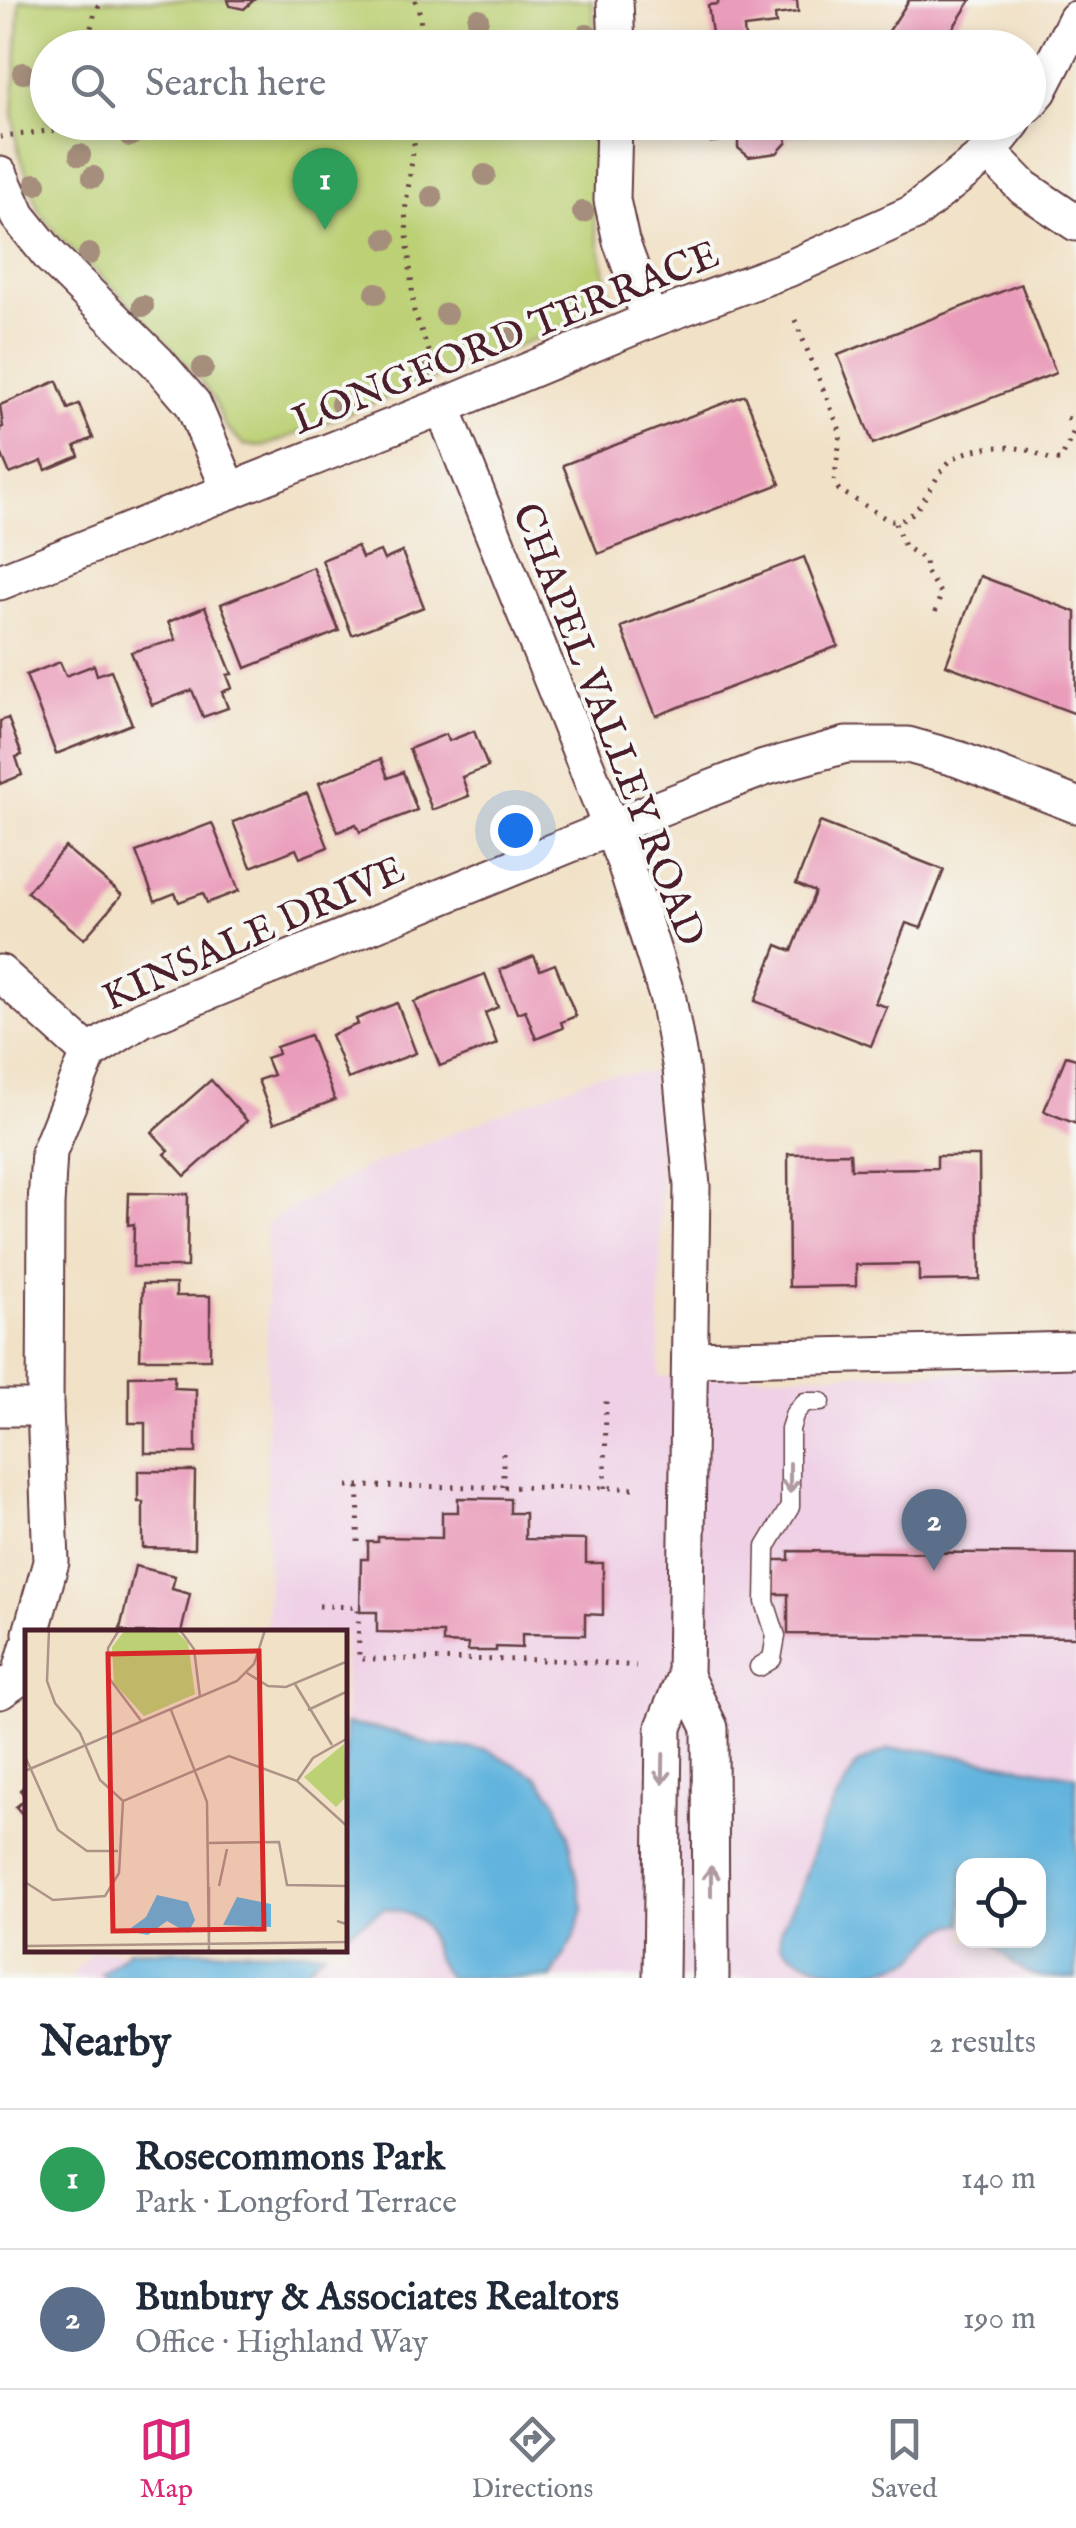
<!DOCTYPE html>
<html lang="en">
<head>
<meta charset="utf-8">
<style>
	body { margin:0; font-family:"IM FELL English",serif; background:#f6f6f7; color:#1f2937 }
	.controls { position:absolute; right:30px; bottom:30px; display:grid; overflow:hidden; border-radius:20px; box-shadow:0 5px 15px #0003 }
	.controls button { width:90px; height:90px; display:grid; place-items:center; padding:0; border:0; border-bottom:2px solid #e0e1e3; background:#fff; color:#1f2937; font:50px sans-serif }
	.you { position:absolute; left:515px; top:830px; width:35px; height:35px; margin:-25px; border:8px solid #fff; border-radius:50%; background:#1a73e8; box-shadow:0 0 0 15px #1a73e833 }
	.badge { display:grid; place-items:center; width:65px; height:65px; border-radius:50%; background:#db2777; color:#fff; font-size:32px; font-weight:700 }
	.pin { position:absolute; translate:-50% -82px; filter:drop-shadow(0 2px 5px #0008) }
	.pin::after { content:''; position:absolute; top:52px; width:35px; height:30px; background:inherit; clip-path:polygon(0 0,100% 0,50% 100%) }
	.list { margin:0; padding:0; list-style:none }
	h2 { display:flex; justify-content:space-between; align-items:center; height:130px; margin:0; padding:0 40px; font-size:42px }
	h2 small { font-size:32px; font-weight:400; color:#747a83 }
	.list li { display:grid; grid-template-columns:65px 1fr auto; gap:30px; align-items:center; box-sizing:border-box; height:140px; padding:0 40px; border-top:2px solid #e0e1e3 }
	.list b { display:block; font-size:38px; white-space:nowrap }
	.list p { margin:0; font-size:32px; white-space:nowrap; color:#747a83 }
	.list em { font-size:32px; font-style:normal; color:#747a83 }
	.icon { flex:none; width:55px; height:55px; fill:none; stroke:currentColor; stroke-width:2; stroke-linecap:round; stroke-linejoin:round }
	.map { position:relative; flex:none; width:1076px; height:1978px; overflow:hidden }
	.search { position:absolute; background:#fff; box-shadow:0 5px 15px #0003; left:30px; right:30px; top:30px; height:110px; display:flex; align-items:center; gap:25px; box-sizing:border-box; padding:0 35px; border-radius:55px; color:#747a83; font-size:38px }
	.sheet { height:410px; background:#fff }
	nav { display:flex; justify-content:space-around; align-items:center; box-sizing:border-box; height:140px; border-top:2px solid #e0e1e3; background:#fff; font-size:28px; color:#747a83 }
	nav a { display:grid; justify-items:center; gap:5px }
	nav .on { color:#db2777 }
	.map>svg:first-child { display:block }
	.built { fill:#efd0e6; fill-rule:evenodd }
	.green { fill:#bcd074; stroke:#837850; stroke-width:2.5 }
	.water { fill:#62b4de; stroke:#566a84; stroke-width:2.5 }
	.building { fill:#ea9dbb }
	.lines { fill:none; stroke-linecap:round; stroke-linejoin:round }
	.service-casing { stroke:#633c42; stroke-width:21 }
	.minor-casing { stroke:#633c42; stroke-width:39 }
	.path { stroke:#633c42; stroke-width:5; stroke-dasharray:2.5 8; stroke-linecap:butt }
	.service { stroke:#fff; stroke-width:18 }
	.minor { stroke:#fff; stroke-width:35 }
	.tree { fill:#a58e7b }
	.oneway { stroke:#ae9aa0 }
	.labels { text-anchor:middle; stroke-width:8; stroke-linejoin:round; paint-order:stroke }
	.street-label { font-size:40px; fill:#4a1f2b; stroke:#f6f6f2 }
	.inset-road { fill:none; stroke:#ae9388; stroke-width:2.5 }
	.view { fill:#d62828; fill-opacity:0.15; stroke:#d62828; stroke-width:5 }
	.inset-edge { fill:none; stroke:#4a1f2b; stroke-width:5 }
</style>
</head>
<body>
<div class="map">
<svg width="1076" height="1978" viewBox="0 0 1076 1978">
	<rect width="100%" height="100%" fill="#f6f6f2"/>
	<filter id="ink" filterUnits="userSpaceOnUse"><feTurbulence type="fractalNoise" baseFrequency=".01" numOctaves="2"/><feDisplacementMap in="SourceGraphic" scale="20" xChannelSelector="R" yChannelSelector="G"/><feConvolveMatrix kernelMatrix="1 2 1 2 8 2 1 2 1" color-interpolation-filters="sRGB"/></filter>
	<filter id="wash" filterUnits="userSpaceOnUse"><feTurbulence type="fractalNoise" baseFrequency=".0048" numOctaves="4" result="noise"/><feDisplacementMap in="SourceGraphic" scale="40" xChannelSelector="R" yChannelSelector="G"/><feGaussianBlur stdDeviation="2.25" result="paint"/><feColorMatrix in="noise" values="0 0 0 0 0 0 0 0 0 0 0 0 0 0 0 0 0 1.4 0 .05"/><feComposite in="paint" operator="in"/></filter>
	<g filter="url(#wash)">
		<rect width="100%" height="100%" fill="#f1e1c6"/>
		<g class="built">
			<path d="M653 1073 659 1138 661 1242 659 1377 1076 1370V1978H551L557 1972 583 1908 569 1836 555 1799 538 1777 488 1750 430 1745 396 1732 345 1724V1633H267V1223L362 1169 597 1075ZM964 1866H1038V1940H964Z"/>
			<polygon points="385,1908 417,1915 429,1930 434,1953 448,1978 298,1978 324,1951 345,1950 345,1933"/>
			<polygon points="93,1951 128,1951 102,1975 106,1978 69,1978"/>
		</g>
		<polygon class="green" points="20,0 592,0 597,47 48,48 48,122 594,123 594,220 610,296 604,307 588,318 266,446 244,445 224,425 214,400 196,374 132,306 61,239 39,212 17,145 13,113"/>
		<g class="water">
			<path d="M345 1724 396 1732 430 1745 488 1750 538 1777 555 1799 569 1836 583 1909 574 1939 551 1978H448C419 1941 444 1918 385 1908L345 1933Z"/>
			<path d="M889 1749 923 1750 1076 1776V1978C1024 1978 1027 1975 989 1941L1038 1940V1866H964L963 1924C939 1924 931 1944 914 1959 871 1978 820 1978 780 1945V1931L801 1888 822 1824 857 1764Z"/>
			<polygon points="128,1951 128,1950 324,1951 298,1978 106,1978 101,1974"/>
		</g>
		<g id="blocks">
			<g class="building">
				<polygon points="228,0 254,0 244,9 230,6"/>
				<polygon points="718,0 797,0 798,12 775,15 776,24 744,28 746,48 714,48 708,5 718,4"/>
				<polygon points="909,0 971,0 940,48 878,48"/>
				<polygon points="709,122 810,122 811,134 786,136 787,142 777,153 749,157 738,148 738,139 711,142"/>
				<polygon points="1021,284 1056,373 873,444 838,355"/>
				<polygon points="57,381 68,409 79,404 93,438 75,446 79,456 46,470 42,461 10,474 0,450 0,428 3,427 0,405"/>
				<polygon points="745,395 780,484 598,554 563,465"/>
				<polygon points="357,546 362,558 380,551 384,560 402,552 424,607 352,635 322,560"/>
				<polygon points="804,557 838,646 656,716 621,627"/>
				<polygon points="313,567 339,631 246,668 221,604"/>
				<polygon points="980,576 1076,612 1076,714 946,665"/>
				<polygon points="205,607 232,674 227,675 232,688 222,692 228,708 203,717 192,690 152,705 131,652 176,640 168,622"/>
				<polygon points="60,662 66,676 94,665 97,675 111,670 132,724 56,754 26,675"/>
				<polygon points="8,718 22,755 16,757 22,775 0,784 0,721"/>
				<polygon points="474,731 488,767 462,777 469,796 432,810 409,749 446,734 449,741"/>
				<polygon points="381,759 388,778 403,772 417,810 360,832 356,824 338,832 319,783"/>
				<polygon points="307,793 328,847 300,858 296,849 251,867 233,822"/>
				<polygon points="820,822 944,870 921,928 906,923 875,1003 887,1007 871,1046 755,1001 777,945 792,951 815,892 796,884"/>
				<polygon points="212,823 239,891 207,903 203,893 179,902 175,893 155,901 136,852"/>
				<polygon points="65,847 122,895 84,939 27,892"/>
				<polygon points="534,956 540,970 555,964 576,1016 561,1022 563,1028 536,1039 525,1010 517,1013 500,970"/>
				<polygon points="485,974 498,1007 485,1013 497,1044 440,1066 414,1002"/>
				<polygon points="397,1003 416,1053 348,1079 331,1035 358,1024 356,1019"/>
				<polygon points="310,1035 335,1100 274,1123 258,1080 273,1075 266,1058 278,1054 276,1047"/>
				<polygon points="1066,1056 1076,1059 1076,1124 1044,1111"/>
				<polygon points="211,1080 247,1121 185,1176 165,1154 169,1151 152,1132"/>
				<polygon points="850,1153 851,1169 937,1168 937,1156 979,1156 980,1280 919,1281 919,1264 856,1265 856,1286 789,1287 788,1154"/>
				<polygon points="129,1193 188,1194 187,1267 133,1267 134,1224 128,1225"/>
				<polygon points="143,1284 176,1284 176,1296 210,1296 210,1359 140,1359"/>
				<polygon points="174,1375 174,1388 196,1389 196,1453 145,1453 145,1423 129,1423 129,1376"/>
				<polygon points="138,1471 195,1471 194,1549 143,1548 143,1502 138,1502"/>
				<polygon points="458,1498 510,1499 510,1513 525,1513 525,1539 586,1540 586,1563 603,1563 603,1615 585,1614 585,1635 522,1634 522,1648 496,1647 496,1651 468,1651 468,1644 443,1643 443,1633 377,1632 377,1612 360,1612 361,1559 368,1559 368,1542 378,1542 378,1537 442,1538 442,1512 458,1512"/>
				<polygon points="789,1551 1076,1554 1076,1637 788,1634 788,1594 773,1594 774,1560 789,1560"/>
				<polygon points="135,1566 175,1576 172,1589 190,1594 181,1633 129,1633 120,1629"/>
				<polygon points="28,1783 28,1820 16,1807 27,1798 20,1790"/>
			</g>
		</g>
	</g>
	<g filter="url(#ink)">
		<use href="#blocks" fill-opacity="0" stroke="#633c42" stroke-width="2.5"/>
		<g class="lines">
			<g class="service-casing">
				<polyline id="service" points="759,1667 772,1659 776,1636 765,1602 766,1547 790,1507 790,1429 795,1413 805,1402 821,1402"/>
			</g>
			<g class="minor-casing">
				<g id="minor">
					<polyline points="615,0 617,48"/>
					<polyline points="1028,104 1039,91 1076,19"/>
					<polyline points="614,122 612,200 621,241 650,320"/>
					<polyline points="989,152 1024,188 1076,223"/>
					<polyline points="0,175 18,216 51,257 157,362 193,404 230,491"/>
					<polyline points="442,406 625,863 668,999 681,1069 692,1186 685,1676 664,1727 661,1978"/>
					<polyline points="0,582 451,403 650,320 788,269 913,213 989,152 1013,122"/>
					<polyline points="0,973 89,1053"/>
					<polyline points="691,1359 1076,1350"/>
					<polyline points="0,1408 45,1408"/>
					<polyline points="31,1633 51,1562 45,1408 46,1205 49,1152 89,1053 142,1019 647,813 764,768 846,745 908,745 958,759 1076,805"/>
					<polyline points="685,1676 710,1728 711,1978"/>
					<polyline points="0,1691 19,1678 28,1647"/>
				</g>
			</g>
			<g class="path">
				<polyline points="415,0 420,14 422,48"/>
				<polyline points="86,48 95,12 103,0"/>
				<polyline points="417,122 405,212 414,311 437,373"/>
				<polyline points="0,137 56,130 60,122"/>
				<path d="M795 320 841 433 834 482 839 490 888 520C920 529 931 474 953 459 973 446 1008 444 1031 451 1042 455 1049 461 1061 460L1076 426"/>
				<polyline points="1067,418 1076,422"/>
				<polyline points="895,523 904,546 925,560 926,572 941,594 935,613"/>
				<polyline points="347,1486 638,1488"/>
				<polyline points="503,1487 503,1446"/>
				<polyline points="605,1488 606,1397"/>
				<polyline points="945,1491 945,1553"/>
				<polyline points="358,1542 359,1486"/>
				<polyline points="319,1606 358,1607 359,1659 560,1660 636,1666"/>
			</g>
			<use href="#service" class="service"/>
			<use href="#minor" class="minor"/>
		</g>
		<g class="tree">
			<circle cx="478" cy="19" r="11"/>
			<circle cx="587" cy="35" r="11"/>
			<circle cx="23" cy="73" r="11"/>
			<circle cx="130" cy="136" r="11"/>
			<circle cx="80" cy="155" r="11"/>
			<circle cx="485" cy="175" r="11"/>
			<circle cx="93" cy="177" r="11"/>
			<circle cx="36" cy="184" r="11"/>
			<circle cx="432" cy="197" r="11"/>
			<circle cx="583" cy="212" r="11"/>
			<circle cx="386" cy="239" r="11"/>
			<circle cx="89" cy="254" r="11"/>
			<circle cx="376" cy="293" r="11"/>
			<circle cx="143" cy="306" r="11"/>
			<circle cx="446" cy="314" r="11"/>
			<circle cx="514" cy="337" r="11"/>
			<circle cx="203" cy="368" r="11"/>
			<circle cx="423" cy="370" r="11"/>
			<circle cx="341" cy="404" r="11"/>
		</g>
		<defs><path id="oneway-shaft" d="M-6 0H5M1.5-3L5.5 0L1.5 3" fill="none" stroke-width="1.6" stroke-linecap="round" stroke-linejoin="round" transform="scale(2.5)"/></defs>
		<g class="oneway">
			<use href="#oneway-shaft" transform="translate(790 1478) rotate(90)"/>
			<use href="#oneway-shaft" transform="translate(663 1769) rotate(91)"/>
			<use href="#oneway-shaft" transform="translate(711 1881) rotate(-90)"/>
		</g>
	</g>
	<g class="labels">
		<g class="street-label">
			<text transform="translate(505 336) rotate(-22)" y="14">LONGFORD TERRACE</text>
			<text transform="translate(610 724) rotate(69)" y="14">CHAPEL VALLEY ROAD</text>
			<text transform="translate(253 932) rotate(-24)" y="14">KINSALE DRIVE</text>
		</g>
	</g>
	<g transform="translate(25 1630)">
		<rect width="322" height="322" fill="#f1e1c6"/>
		<path d="M150 0 163 13 170 64 119 86 89 53 87 17 100 0ZM319 114 322 166 311 177 279 147Z" fill="#bcd074"/>
		<path d="M132 265 163 272 170 290 163 303 142 291 123 305 102 301 121 287ZM212 267 246 274V297L198 295Z" fill="#62b4de"/>
		<path class="inset-road" d="M24 0 22 51 30 73 55 103 75 150 98 171M94 0 83 18 84 48 117 92M155 0 169 19 175 67M222 43 243 56 261 57 323 31M270 54 307 115M146 80 182 172 184 322M283 80 323 61M0 126 33 200 62 221H93M0 141 212 51 229 34 240 0M272 151 288 128 323 108M184 213 254 212 262 255 323 256M0 252 28 270 80 266 94 243 98 171 204 126 272 151 323 197M194 256 202 219M184 257V313M312 291 321 294V271M0 316 323 312M194 322 302 319"/>
		<path class="view" d="M234 21 239 299 88 301 83 24Z"/>
		<rect width="322" height="322" class="inset-edge"/>
	</g>
</svg>
<div class="controls">
<button><svg class="icon" aria-label="locate" viewBox="0 0 24 24"><circle cx="12" cy="12" r="6"/><path d="M12 2v4M12 18v4M2 12h4M18 12h4"/></svg></button>
</div>
<div class="you"></div>
<div class="pin badge" style="left:325px;top:230px;background:#2e9e5b">1</div>
<div class="pin badge" style="left:934px;top:1571px;background:#5c6f8a">2</div>
<div class="search"><svg class="icon" aria-label="search" viewBox="0 0 24 24"><circle cx="10" cy="10" r="6"/><path d="M15 15l6 6"/></svg>Search here</div>
</div>
<section class="sheet">
<h2>Nearby<small>2 results</small></h2>
<ul class="list">
<li><span class="badge" style="background:#2e9e5b">1</span><div><b>Rosecommons Park</b><p>Park · Longford Terrace</p></div><em>140 m</em></li>
<li><span class="badge" style="background:#5c6f8a">2</span><div><b>Bunbury &amp; Associates Realtors</b><p>Office · Highland Way</p></div><em>190 m</em></li>
</ul>
</section>
<nav>
<a class="on"><svg class="icon" aria-label="map" viewBox="0 0 24 24"><path d="M3 6l6-2 6 2 6-2v14l-6 2-6-2-6 2zM9 4v14M15 6v14"/></svg>Map</a>
<a><svg class="icon" aria-label="directions" viewBox="0 0 24 24"><path d="M12 3l9 9-9 9-9-9zM9 14v-3h6M13 9l2 2-2 2"/></svg>Directions</a>
<a><svg class="icon" aria-label="saved" viewBox="0 0 24 24"><path d="M7 4h10v16l-5-4-5 4z"/></svg>Saved</a>
</nav>
</body>
</html>
